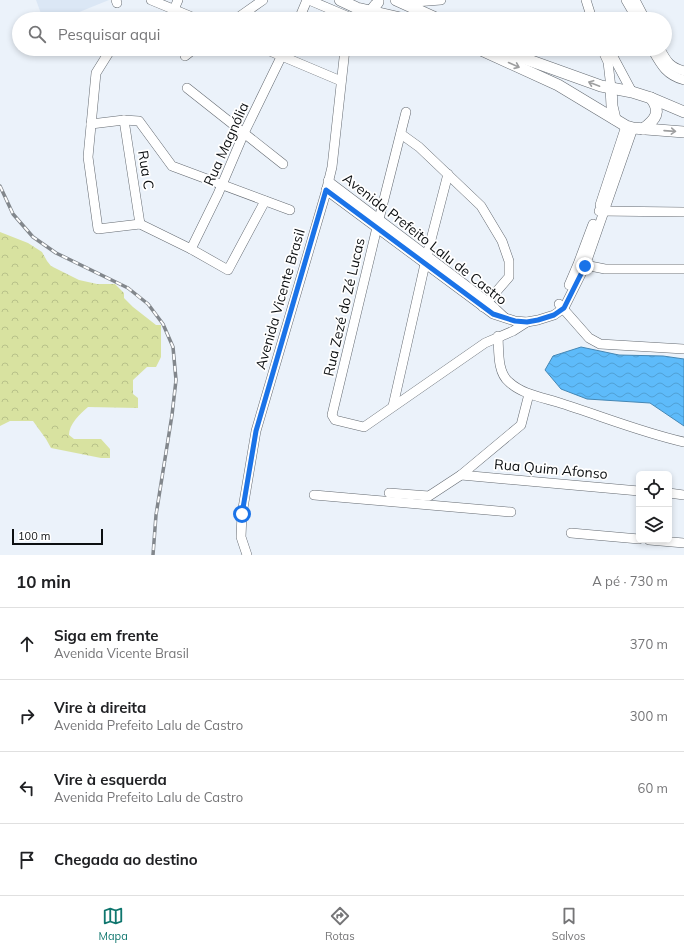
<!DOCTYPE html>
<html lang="pt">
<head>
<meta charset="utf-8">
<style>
	body { margin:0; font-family:Mulish,sans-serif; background:#f2f2f2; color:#202124 }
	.controls { position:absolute; right:12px; bottom:12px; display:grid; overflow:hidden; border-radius:6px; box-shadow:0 2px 6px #0003 }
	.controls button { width:36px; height:36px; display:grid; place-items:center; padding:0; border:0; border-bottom:1px solid #e0e0e0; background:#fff; color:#202124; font:20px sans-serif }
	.scale { position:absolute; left:12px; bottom:10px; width:91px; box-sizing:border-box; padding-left:4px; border:2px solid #0c0f11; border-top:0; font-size:11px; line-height:14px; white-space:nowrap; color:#0c0f11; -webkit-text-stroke:3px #fff; paint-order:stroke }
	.stop { position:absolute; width:12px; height:12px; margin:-9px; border:3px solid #1a73e8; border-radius:50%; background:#fff }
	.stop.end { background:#1a73e8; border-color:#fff; box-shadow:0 1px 4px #0008 }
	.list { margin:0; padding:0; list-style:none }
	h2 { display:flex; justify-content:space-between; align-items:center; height:52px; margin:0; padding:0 16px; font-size:17px }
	h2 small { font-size:13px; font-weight:400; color:#757577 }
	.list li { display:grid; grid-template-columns:26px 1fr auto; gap:12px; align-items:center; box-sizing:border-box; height:72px; padding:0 16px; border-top:1px solid #e0e0e0 }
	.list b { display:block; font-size:15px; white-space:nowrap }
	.list p { margin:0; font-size:13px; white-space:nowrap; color:#757577 }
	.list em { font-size:13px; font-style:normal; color:#757577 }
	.icon { flex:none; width:22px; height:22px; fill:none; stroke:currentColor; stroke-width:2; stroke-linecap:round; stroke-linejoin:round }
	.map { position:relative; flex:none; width:684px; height:555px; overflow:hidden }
	.search { position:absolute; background:#fff; box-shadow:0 2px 6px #0003; left:12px; right:12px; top:12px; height:44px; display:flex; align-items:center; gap:10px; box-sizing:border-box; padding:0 14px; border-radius:22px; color:#757577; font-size:15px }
	.sheet { height:340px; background:#fff }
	nav { display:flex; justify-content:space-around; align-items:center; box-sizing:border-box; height:56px; border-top:1px solid #e0e0e0; background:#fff; font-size:11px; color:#757577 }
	nav a { display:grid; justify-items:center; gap:2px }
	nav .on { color:#0f766e }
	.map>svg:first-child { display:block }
	.built { fill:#dbe7f5 }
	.forest { fill:url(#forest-crowns) }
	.water { fill:url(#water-waves); stroke:#4587b4 }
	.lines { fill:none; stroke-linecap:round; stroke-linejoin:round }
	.minor-casing { stroke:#646a71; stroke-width:10 }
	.major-casing { stroke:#646a71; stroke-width:12 }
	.minor { stroke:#fff; stroke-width:9 }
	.major { stroke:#fff; stroke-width:11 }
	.rail-casing { stroke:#82878c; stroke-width:3.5 }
	.rail { stroke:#fff; stroke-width:2; stroke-dasharray:6; stroke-linecap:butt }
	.oneway { stroke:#9e9fa0 }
	.route { stroke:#1a73e8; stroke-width:5 }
	.labels { text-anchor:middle; stroke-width:3.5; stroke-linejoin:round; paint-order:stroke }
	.street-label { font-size:14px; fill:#0c0f11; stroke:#fff }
</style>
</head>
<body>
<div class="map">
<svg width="684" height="555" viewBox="0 0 684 555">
	<defs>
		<pattern id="forest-crowns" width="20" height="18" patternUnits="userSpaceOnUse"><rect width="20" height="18" fill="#d8e2a0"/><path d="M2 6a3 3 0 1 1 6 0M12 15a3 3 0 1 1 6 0" fill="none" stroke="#b8c189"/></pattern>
		<pattern id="water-waves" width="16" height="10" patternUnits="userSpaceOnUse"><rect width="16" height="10" fill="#5ebbfa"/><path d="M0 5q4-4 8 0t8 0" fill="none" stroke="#50a0d5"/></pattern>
	</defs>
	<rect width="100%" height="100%" fill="#ebf2fa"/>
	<polygon class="built" points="36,0 109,0 62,19 43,19"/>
	<path class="forest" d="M0 232 28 243 42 252 47 261 51 266 79 280 97 284H115L124 293V298L133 307 156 325H161V357L156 367H147L133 380V394L138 398V408L88 407C80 414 69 424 69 435L74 439H101L110 449V458H101L51 448 46 439 33 421H10L0 426Z"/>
	<polygon class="water" points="581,347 619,355 663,356 684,359 684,426 650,403 587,399 561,389 545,370 553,356"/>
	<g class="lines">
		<g class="minor-casing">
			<g id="minor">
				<polyline points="116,0 117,3"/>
				<polyline points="151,0 197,19"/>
				<polyline points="309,0 349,17"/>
				<polyline points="586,0 592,19"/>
				<polyline points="626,0 637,19"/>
				<polyline points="635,0 645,19"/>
				<polyline points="402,3 441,0"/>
				<polyline points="170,19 178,0"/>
				<polyline points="236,19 263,0"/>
				<polyline points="299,19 307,0"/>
				<polyline points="363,19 371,11"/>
				<polyline points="111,49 96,73 88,157 98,229 140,224 191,249 228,270 265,201"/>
				<polyline points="265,49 341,81"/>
				<polyline points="602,49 608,62 611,88"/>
				<polyline points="609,49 632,92"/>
				<path d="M652 49C661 65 666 75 684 80"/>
				<path d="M660 49C667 62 670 67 684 71"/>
				<polyline points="185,56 194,49"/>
				<polyline points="187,88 283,164"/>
				<polyline points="406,112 379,219 332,415 335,420 364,427 485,343 513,331 527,322"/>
				<polyline points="124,120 140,224"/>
				<polyline points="91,124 124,120 139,121 172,166 290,210"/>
				<polyline points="401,134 419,147 481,206 502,241 509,261 509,277 483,307"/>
				<polyline points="328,181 488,302 504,317"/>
				<polyline points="326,190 493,314 515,321 527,322 538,320 554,315 564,308 585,266 633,128"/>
				<polyline points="600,205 626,126"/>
				<polyline points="599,211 684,212"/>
				<polyline points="191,249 218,194 244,133 285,49"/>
				<polyline points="580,264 605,269 684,269"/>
				<polyline points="569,285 578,264 593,224"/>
				<polyline points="559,304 589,338 600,344 684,349"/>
				<path d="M498 336C499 351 497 372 509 382 522 394 540 397 557 402 599 415 640 432 684 442"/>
				<polyline points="393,406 427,255 448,174"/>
				<polyline points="461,475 639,491"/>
				<polyline points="389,493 429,496 461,475 521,425 529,394"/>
				<polyline points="669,493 684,495"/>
				<polyline points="314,495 511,512"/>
				<polyline points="571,533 639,539"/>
				<polyline points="649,540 684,543"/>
				<polyline points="247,555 241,537 242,514 256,431 326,192 332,167 345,49"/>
			</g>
		</g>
		<g class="major-casing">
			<g id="major">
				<polyline points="340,0 357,8 405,19"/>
				<polyline points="396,0 438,19"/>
				<polyline points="371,11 378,2 378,0"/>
				<polyline points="479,49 558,85 626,126 633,128 684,132"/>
				<polyline points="504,49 523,58 601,86 632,92 651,98 684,112"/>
				<polyline points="611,88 612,106 615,119"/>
				<path d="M643 129C655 120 662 112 651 98"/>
			</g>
		</g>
		<use href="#minor" class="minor"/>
		<use href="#major" class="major"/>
		<g class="rail-casing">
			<polyline id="rail" points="0,186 13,214 33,237 56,253 128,288 148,304 163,324 173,347 176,380 172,415 156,515 153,555"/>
		</g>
		<use href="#rail" class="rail"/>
	</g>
	<defs><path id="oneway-shaft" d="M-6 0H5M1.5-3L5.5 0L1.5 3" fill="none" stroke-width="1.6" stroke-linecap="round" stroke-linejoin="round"/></defs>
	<g class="oneway">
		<use href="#oneway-shaft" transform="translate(514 65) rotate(24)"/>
		<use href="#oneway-shaft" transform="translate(594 84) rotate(-159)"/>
		<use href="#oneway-shaft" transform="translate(670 131) rotate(4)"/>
	</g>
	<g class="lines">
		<polyline class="route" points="242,514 256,431 326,190 493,314 515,321 527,322 538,320 554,315 564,308 585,266"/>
	</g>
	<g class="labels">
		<g class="street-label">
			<text transform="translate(226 144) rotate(-66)" y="5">Rua Magnólia</text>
			<text transform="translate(146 170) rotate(81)" y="5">Rua C</text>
			<text transform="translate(425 239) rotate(38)" y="5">Avenida Prefeito Lalu de Castro</text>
			<text transform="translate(280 299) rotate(-74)" y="5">Avenida Vicente Brasil</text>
			<text transform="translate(344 307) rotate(-77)" y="5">Rua Zezé do Zé Lucas</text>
			<text transform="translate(551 469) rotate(5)" y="5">Rua Quim Afonso</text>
		</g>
	</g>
</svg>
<div class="controls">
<button><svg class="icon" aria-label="locate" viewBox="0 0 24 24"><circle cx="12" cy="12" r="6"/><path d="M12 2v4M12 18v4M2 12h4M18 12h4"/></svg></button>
<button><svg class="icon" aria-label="layers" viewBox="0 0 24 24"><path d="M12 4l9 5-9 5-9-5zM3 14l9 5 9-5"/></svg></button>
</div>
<div class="scale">100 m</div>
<div class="stop" style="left:242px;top:514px"></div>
<div class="stop end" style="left:585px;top:266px"></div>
<div class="search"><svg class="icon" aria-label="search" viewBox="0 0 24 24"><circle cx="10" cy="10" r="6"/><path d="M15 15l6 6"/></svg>Pesquisar aqui</div>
</div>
<section class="sheet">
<h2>10 min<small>A pé · 730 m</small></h2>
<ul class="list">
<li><svg class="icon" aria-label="ahead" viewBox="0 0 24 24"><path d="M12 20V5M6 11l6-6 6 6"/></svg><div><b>Siga em frente</b><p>Avenida Vicente Brasil</p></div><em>370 m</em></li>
<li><svg class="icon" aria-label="right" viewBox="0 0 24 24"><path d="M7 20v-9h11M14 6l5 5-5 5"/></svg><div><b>Vire à direita</b><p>Avenida Prefeito Lalu de Castro</p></div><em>300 m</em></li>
<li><svg class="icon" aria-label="left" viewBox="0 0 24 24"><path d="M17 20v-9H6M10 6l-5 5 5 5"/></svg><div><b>Vire à esquerda</b><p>Avenida Prefeito Lalu de Castro</p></div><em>60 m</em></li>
<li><svg class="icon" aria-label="arrive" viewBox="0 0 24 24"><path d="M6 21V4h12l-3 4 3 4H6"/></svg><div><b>Chegada ao destino</b></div></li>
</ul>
</section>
<nav>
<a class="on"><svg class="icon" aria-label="map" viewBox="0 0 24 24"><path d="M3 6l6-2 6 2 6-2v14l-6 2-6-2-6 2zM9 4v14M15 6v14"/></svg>Mapa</a>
<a><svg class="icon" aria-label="directions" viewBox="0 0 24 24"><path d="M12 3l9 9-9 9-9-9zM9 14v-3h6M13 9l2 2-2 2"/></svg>Rotas</a>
<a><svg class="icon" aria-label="saved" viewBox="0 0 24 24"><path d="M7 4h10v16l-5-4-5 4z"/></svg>Salvos</a>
</nav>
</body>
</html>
